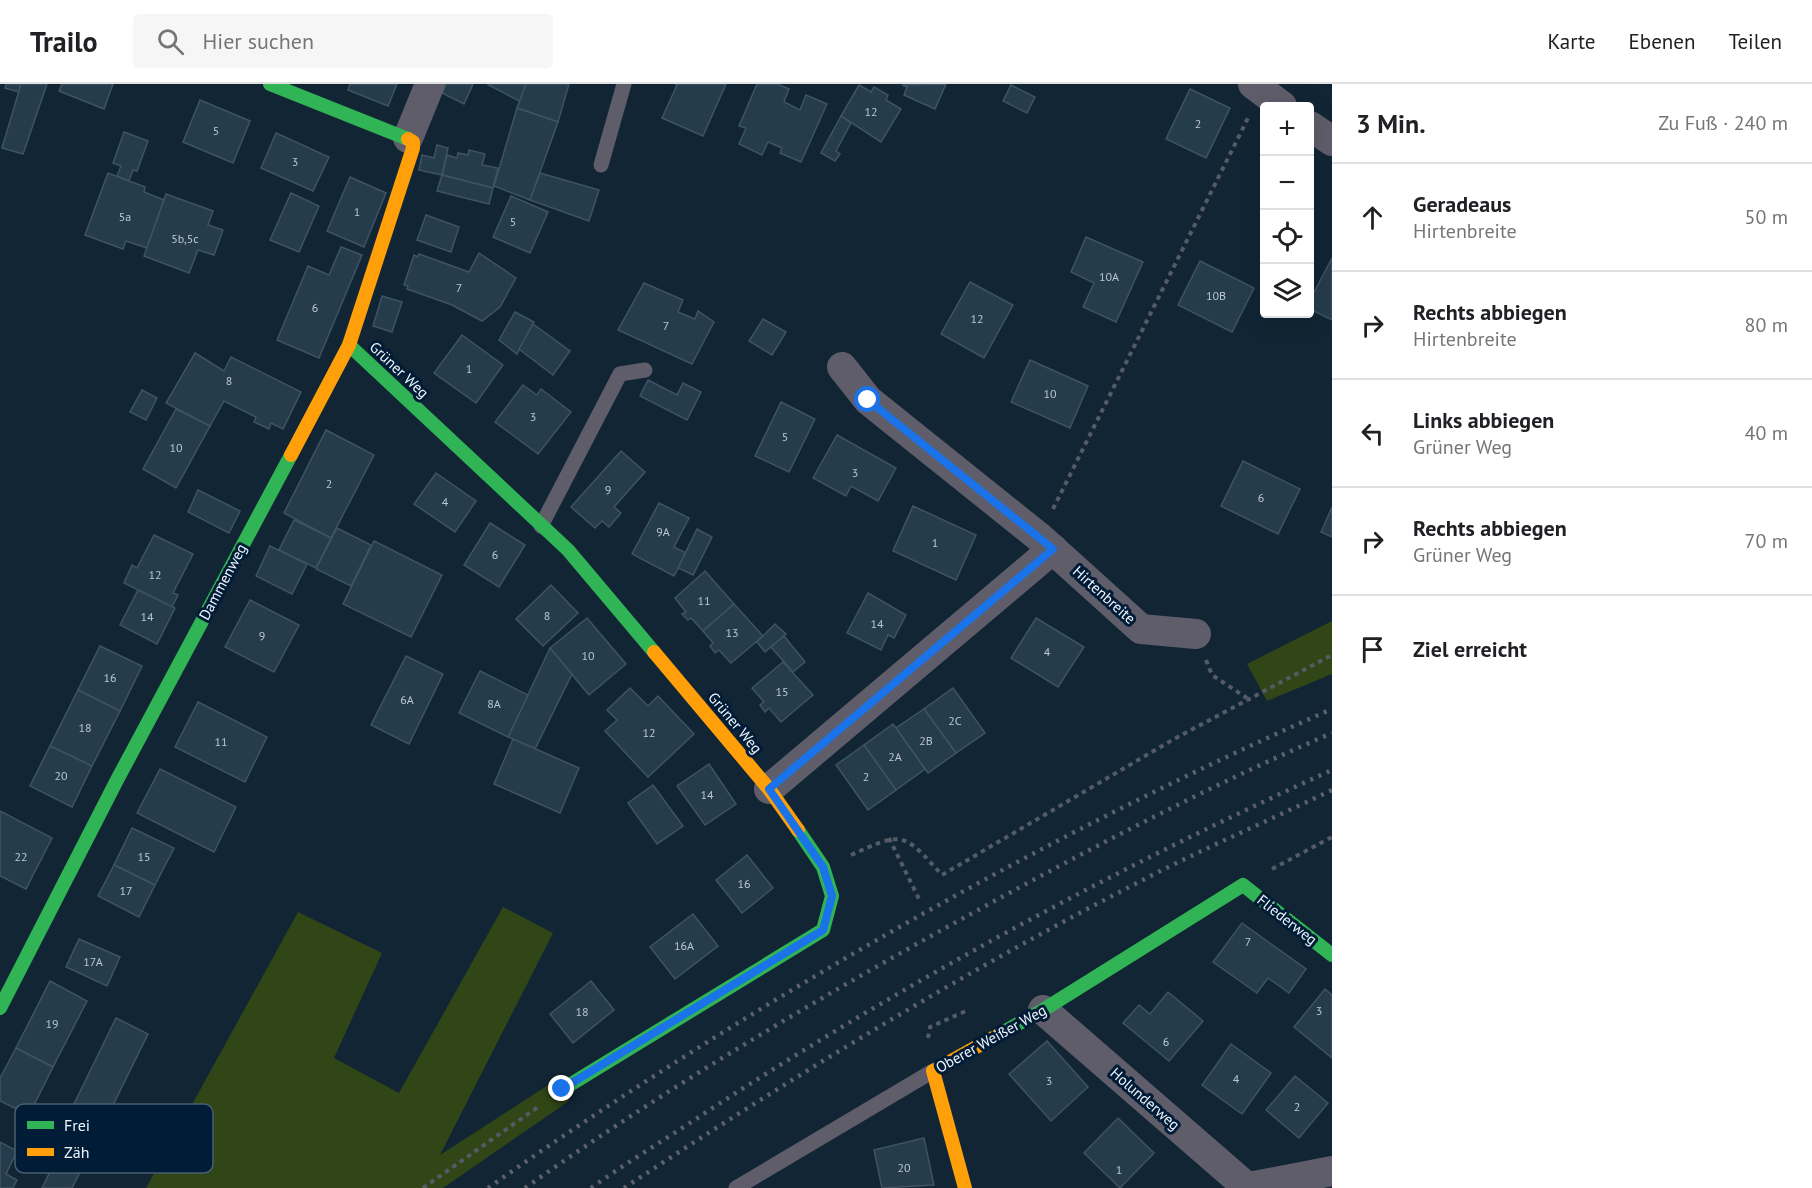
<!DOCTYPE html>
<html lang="de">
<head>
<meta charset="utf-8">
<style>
	body { margin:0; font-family:"PT Sans",sans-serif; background:#f6f6f6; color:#202124 }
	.controls { position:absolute; right:18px; top:18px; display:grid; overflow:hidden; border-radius:6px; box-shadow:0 6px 24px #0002 }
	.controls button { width:54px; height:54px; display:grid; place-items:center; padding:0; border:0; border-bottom:2px solid #e0e0e0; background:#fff; color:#202124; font:30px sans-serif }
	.stop { position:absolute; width:18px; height:18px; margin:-14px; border:4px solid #1a73e8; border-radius:50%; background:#fff }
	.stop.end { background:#1a73e8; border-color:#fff; box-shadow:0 2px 6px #0008 }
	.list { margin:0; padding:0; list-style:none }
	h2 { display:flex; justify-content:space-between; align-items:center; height:78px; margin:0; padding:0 24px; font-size:26px }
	h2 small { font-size:20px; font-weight:400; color:#757577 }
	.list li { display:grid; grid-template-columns:39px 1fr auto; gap:18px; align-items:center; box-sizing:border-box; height:108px; padding:0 24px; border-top:2px solid #e0e0e0 }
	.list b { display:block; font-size:22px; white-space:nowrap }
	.list p { margin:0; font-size:20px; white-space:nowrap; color:#757577 }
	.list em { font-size:20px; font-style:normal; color:#757577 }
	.icon { flex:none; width:33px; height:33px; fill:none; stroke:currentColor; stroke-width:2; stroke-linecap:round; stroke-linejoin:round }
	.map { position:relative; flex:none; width:1332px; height:1104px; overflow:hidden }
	header { display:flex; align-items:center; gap:36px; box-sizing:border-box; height:84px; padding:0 30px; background:#fff; border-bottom:2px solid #e0e0e0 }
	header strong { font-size:28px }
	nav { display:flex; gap:33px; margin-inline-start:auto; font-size:21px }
	.search { width:420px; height:54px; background:#f6f6f6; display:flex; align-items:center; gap:15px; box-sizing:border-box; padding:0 21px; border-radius:6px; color:#757577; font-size:22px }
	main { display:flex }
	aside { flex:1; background:#fff }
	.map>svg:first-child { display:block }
	.green { fill:#304617 }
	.building { fill:#253c4c; stroke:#3e5364; stroke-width:1.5 }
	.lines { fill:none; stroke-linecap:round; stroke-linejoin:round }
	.path { stroke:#555b66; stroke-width:4; stroke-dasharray:4.5 4.5; stroke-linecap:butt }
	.lane { stroke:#5f5d6a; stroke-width:15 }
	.street { stroke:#5f5d6a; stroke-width:30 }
	.fast { stroke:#30b455; stroke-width:14 }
	.slow { stroke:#ff9f0a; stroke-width:14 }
	.rail { stroke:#5d616c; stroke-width:4.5; stroke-dasharray:3 6; stroke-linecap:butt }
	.route { stroke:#1a73e8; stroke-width:8 }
	.labels { text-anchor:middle; stroke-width:6; stroke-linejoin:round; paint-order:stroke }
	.number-label { font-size:12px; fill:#bcc7d0 }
	.street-label { font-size:15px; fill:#eff5fc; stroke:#001c37 }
	.key { fill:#001c37; stroke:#485d72; stroke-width:1.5 }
	.key-label { font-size:16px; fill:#eff5fc }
</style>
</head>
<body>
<header>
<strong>Trailo</strong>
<div class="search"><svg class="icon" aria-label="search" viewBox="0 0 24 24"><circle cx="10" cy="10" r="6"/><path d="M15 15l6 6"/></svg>Hier suchen</div>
<nav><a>Karte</a><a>Ebenen</a><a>Teilen</a></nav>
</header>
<main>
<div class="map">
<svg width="1332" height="1104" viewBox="0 0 1332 1104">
	<rect width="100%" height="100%" fill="#112534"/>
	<g class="green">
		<polygon points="1332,537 1332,590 1267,617 1247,580"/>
		<polygon points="503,823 553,849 440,1071 556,996 569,1017 443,1104 146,1104 298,828 382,869 334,974 399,1009"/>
	</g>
	<g class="building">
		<polygon points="6,0 21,0 19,8 5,4"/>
		<polygon points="21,0 47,0 23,70 2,64"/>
		<polygon points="62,0 113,0 104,25 59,7"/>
		<polygon points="350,0 397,0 388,22 348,6"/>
		<polygon points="446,0 473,0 464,20 442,9"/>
		<polygon points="487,0 526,0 521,18"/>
		<polygon points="526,0 569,0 558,38 517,24"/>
		<polygon points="675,0 726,0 703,52 662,34 677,1"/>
		<polygon points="757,0 777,0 789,5 784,18 800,26 806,11 827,20 801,78 780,69 782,64 768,58 762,71 739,60 746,44 739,42"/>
		<polygon points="946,0 935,25 904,11 907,3 902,1"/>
		<polygon points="859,1 871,8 874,3 888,11 886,16 901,25 881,58 841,32"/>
		<polygon points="1011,1 1035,13 1027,29 1003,17"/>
		<polygon points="1190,5 1230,24 1206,74 1166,55"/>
		<polygon points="200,16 250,37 233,79 183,58"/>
		<polygon points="517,24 558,38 530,116 494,102"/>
		<polygon points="841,32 851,39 836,67 840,70 835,77 821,69"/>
		<polygon points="124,48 148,57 137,87 133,86 129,97 117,92 121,82 113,79"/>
		<polygon points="276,49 329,73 313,107 261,84"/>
		<polygon points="437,61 448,64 442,91 419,86 422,71 434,74"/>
		<polygon points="469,66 485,70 482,81 498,84 493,104 442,91 447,71 457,74 458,69 468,71"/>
		<polygon points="108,89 145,103 144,108 164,116 147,164 126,157 123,165 85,151"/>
		<polygon points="540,89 599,106 589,137 530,116"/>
		<polygon points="442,91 493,104 489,120 437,107"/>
		<polygon points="350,93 386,109 364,163 327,147"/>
		<polygon points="291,109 319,122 299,168 270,156"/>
		<polygon points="166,110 213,127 208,141 223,146 214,171 198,166 189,189 144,172"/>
		<polygon points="511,112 548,128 530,169 493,153"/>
		<polygon points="426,131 459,143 451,168 417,156"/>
		<polygon points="1086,153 1143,178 1116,238 1083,223 1094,199 1071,188"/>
		<polygon points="341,163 362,171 319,274 277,256 308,182 329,191"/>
		<polygon points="479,169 516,194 500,223 482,237 452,221 407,205 408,202 404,201 414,171 418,173 419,170 469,188"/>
		<polygon points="1332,174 1332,236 1310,225 1310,216"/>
		<polygon points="1200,177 1254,204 1232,248 1178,221"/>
		<polygon points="970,198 1013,221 984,274 941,250"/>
		<polygon points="644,199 683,216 678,228 695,235 698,227 714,238 692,280 618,246"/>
		<polygon points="382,212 402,218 392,248 373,242"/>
		<polygon points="515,228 534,238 517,270 499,256"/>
		<polygon points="763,235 786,248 772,271 749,257"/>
		<polygon points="533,240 570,267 553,291 519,265"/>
		<polygon points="462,251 503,281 476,319 434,289"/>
		<polygon points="195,269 224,287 231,273 301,308 283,345 271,339 269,345 254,338 256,333 224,317 210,342 166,319"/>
		<polygon points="1030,276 1088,302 1070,344 1011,318"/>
		<polygon points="648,296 677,311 683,299 701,308 687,336 640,312"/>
		<polygon points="523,301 537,311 541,305 571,328 538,370 495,338"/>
		<polygon points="142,306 157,314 146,336 130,328"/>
		<polygon points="781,318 815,335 789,388 755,372"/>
		<polygon points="176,325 210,342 176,404 143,385"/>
		<polygon points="326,346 374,371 331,454 284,429"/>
		<polygon points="837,351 896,384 878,417 851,402 846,412 813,394"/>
		<polygon points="621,367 645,388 614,423 621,429 609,443 602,437 595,444 571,423"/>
		<polygon points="1243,377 1300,405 1278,450 1221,422"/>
		<polygon points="436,389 476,417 455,448 414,420"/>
		<polygon points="198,406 240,427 229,449 188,428"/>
		<polygon points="659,419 689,434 674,463 686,469 674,492 632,470"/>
		<polygon points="913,422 976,451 956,496 893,467"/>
		<polygon points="1332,423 1332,453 1321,448"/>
		<polygon points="294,436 331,454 316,484 279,466"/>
		<polygon points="490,439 525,461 499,503 464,481"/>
		<polygon points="337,444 371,461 351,502 316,485"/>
		<polygon points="697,445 712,453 693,491 678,484"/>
		<polygon points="154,451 193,470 173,509 178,511 172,523 124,499 132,481 137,484"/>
		<polygon points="374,457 442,491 411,553 343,520"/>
		<polygon points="270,462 307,480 292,510 256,492"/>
		<polygon points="705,487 734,520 703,547 691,534 688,536 682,530 686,528 675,514"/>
		<polygon points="551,501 578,529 543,562 516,535"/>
		<polygon points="138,506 175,524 157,560 120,541"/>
		<polygon points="868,509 906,531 894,554 888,551 881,566 847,549"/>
		<polygon points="250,516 299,541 274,588 225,563"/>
		<polygon points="734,520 763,552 731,579 719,566 715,569 710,562 713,559 703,547"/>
		<polygon points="587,534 626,580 589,611 550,564"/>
		<polygon points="1036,534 1084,563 1058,603 1011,574"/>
		<polygon points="775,540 786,550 765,568 757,558"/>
		<polygon points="784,552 805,578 793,588 771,563"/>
		<polygon points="100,562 142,582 120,627 78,606"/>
		<polygon points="550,564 572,590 535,665 508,653"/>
		<polygon points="406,572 443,590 409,660 371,641"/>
		<polygon points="783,578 813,611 781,638 769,624 765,628 760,621 764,618 752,604"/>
		<polygon points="480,587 528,611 508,653 459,629"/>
		<polygon points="630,604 648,622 658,612 694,650 648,693 605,647 617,636 607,626"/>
		<polygon points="953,604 985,649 956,669 924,625"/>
		<polygon points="78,606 120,627 92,682 50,662"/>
		<polygon points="198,618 267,653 245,698 175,663"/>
		<polygon points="924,625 956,669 928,689 896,644"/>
		<polygon points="893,640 925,685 896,706 864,661"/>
		<polygon points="513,655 579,684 560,729 494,700"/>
		<polygon points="864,661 896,706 868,726 836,681"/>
		<polygon points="50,662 92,682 72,723 30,702"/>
		<polygon points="709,680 736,720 705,741 677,702"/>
		<polygon points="160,685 236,723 214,768 137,729"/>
		<polygon points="653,701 683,742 657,760 628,719"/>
		<polygon points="0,727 52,754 26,805 0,792"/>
		<polygon points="132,744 174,764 155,801 114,781"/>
		<polygon points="747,771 773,804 742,829 716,796"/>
		<polygon points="114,781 155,801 139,833 98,812"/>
		<polygon points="693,830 718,862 675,895 650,863"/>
		<polygon points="1242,839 1306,885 1289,909 1268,894 1257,909 1213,878"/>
		<polygon points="79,855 120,873 107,902 66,883"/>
		<polygon points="50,897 87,917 53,983 16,964"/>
		<polygon points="591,897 614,926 573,959 550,930"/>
		<polygon points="1325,905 1332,911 1332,974 1294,943"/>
		<polygon points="1168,908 1203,937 1169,977 1123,939 1139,921 1150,930"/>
		<polygon points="116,934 148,950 85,1078 53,1063"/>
		<polygon points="1047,957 1088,1003 1051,1037 1009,990"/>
		<polygon points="1231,960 1271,989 1242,1030 1202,1001"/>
		<polygon points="16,964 53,983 29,1031 0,1017 0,994"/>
		<polygon points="1295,992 1328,1019 1299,1054 1266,1026"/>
		<polygon points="1118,1034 1154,1069 1120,1104 1084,1069"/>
		<polygon points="924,1054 934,1101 882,1104 874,1066"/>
		<polygon points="0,1058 17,1067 6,1090 17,1096 13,1104 0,1104"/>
		<polygon points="61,1066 85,1078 72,1104 42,1104"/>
	</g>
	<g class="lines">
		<g class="path">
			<polyline points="1053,425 1249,32"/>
			<polyline points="1206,576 1212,591 1247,614"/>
			<polyline points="889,754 919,815"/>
			<path d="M851 771C904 747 903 748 942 791L1174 655 1332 571"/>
			<polyline points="1272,785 1332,753"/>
			<polyline points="928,954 930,943 966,927"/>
			<polyline points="423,1104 538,1023"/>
		</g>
		<g class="lane">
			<polyline points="601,81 624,0"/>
			<polyline points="541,442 620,290 645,286"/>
			<polyline points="736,1104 933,987"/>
		</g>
		<g class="street">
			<polyline points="1253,0 1282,22"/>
			<polyline points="1310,42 1332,57"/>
			<polyline points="408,54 430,0"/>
			<polyline points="842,283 868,316 1039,453 1141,545 1196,550"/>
			<polyline points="769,705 1053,465"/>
			<polyline points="1043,926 1247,1103"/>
			<polyline points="1244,1104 1332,1087"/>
		</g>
		<g class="fast">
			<polyline points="270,0 408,55"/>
			<polyline points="349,261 568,466 654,568"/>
			<polyline points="0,924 117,696 291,371"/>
			<polyline points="998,951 1043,926 1243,801 1332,871"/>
			<polyline points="563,1005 823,846 832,812 823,783 798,746"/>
		</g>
		<g class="slow">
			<polyline points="291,371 349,261 413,64 413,58 408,55"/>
			<polyline points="654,568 769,705 798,746"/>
			<polyline points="965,1104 933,987 998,951"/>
		</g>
		<g class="rail">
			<path d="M488 1104C748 921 1040 753 1332 625"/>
			<path d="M525 1104C669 1002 823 911 978 826 1093 763 1211 701 1332 649"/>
			<path d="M591 1104C629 1077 669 1053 708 1027 907 897 1116 784 1332 686"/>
			<path d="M624 1104C791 994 961 889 1139 798 1202 765 1268 737 1332 706"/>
		</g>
	</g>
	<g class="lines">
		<polyline class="route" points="562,1005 823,846 832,812 823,783 769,705 1053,465 868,316"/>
	</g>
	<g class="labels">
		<g class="number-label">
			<text x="871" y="32">12</text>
			<text x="1198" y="44">2</text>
			<text x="216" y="51">5</text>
			<text x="295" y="82">3</text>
			<text x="357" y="132">1</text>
			<text x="125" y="137">5a</text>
			<text x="513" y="142">5</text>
			<text x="185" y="159">5b,5c</text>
			<text x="1109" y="197">10A</text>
			<text x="459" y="208">7</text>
			<text x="1216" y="216">10B</text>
			<text x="315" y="228">6</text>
			<text x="977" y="239">12</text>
			<text x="666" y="246">7</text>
			<text x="469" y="289">1</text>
			<text x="229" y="301">8</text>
			<text x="1050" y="314">10</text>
			<text x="533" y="337">3</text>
			<text x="785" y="357">5</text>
			<text x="176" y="368">10</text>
			<text x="855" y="393">3</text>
			<text x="329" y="404">2</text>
			<text x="608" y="410">9</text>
			<text x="1261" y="418">6</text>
			<text x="445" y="422">4</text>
			<text x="663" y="452">9A</text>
			<text x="935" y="463">1</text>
			<text x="495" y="475">6</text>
			<text x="155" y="495">12</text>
			<text x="704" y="521">11</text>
			<text x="547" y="536">8</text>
			<text x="147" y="537">14</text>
			<text x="877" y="544">14</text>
			<text x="732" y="553">13</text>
			<text x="262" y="556">9</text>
			<text x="1047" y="572">4</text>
			<text x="588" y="576">10</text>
			<text x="110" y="598">16</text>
			<text x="782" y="612">15</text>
			<text x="407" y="620">6A</text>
			<text x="494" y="624">8A</text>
			<text x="955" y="641">2C</text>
			<text x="85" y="648">18</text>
			<text x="649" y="653">12</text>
			<text x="926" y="661">2B</text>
			<text x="221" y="662">11</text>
			<text x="895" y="677">2A</text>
			<text x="61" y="696">20</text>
			<text x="866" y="697">2</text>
			<text x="707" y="715">14</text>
			<text x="21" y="777">22</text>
			<text x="144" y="777">15</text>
			<text x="744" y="804">16</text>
			<text x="126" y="811">17</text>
			<text x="1248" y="862">7</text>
			<text x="684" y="866">16A</text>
			<text x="93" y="882">17A</text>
			<text x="1319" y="931">3</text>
			<text x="582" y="932">18</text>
			<text x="52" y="944">19</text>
			<text x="1166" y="962">6</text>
			<text x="1236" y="999">4</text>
			<text x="1049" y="1001">3</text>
			<text x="1297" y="1027">2</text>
			<text x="904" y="1088">20</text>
			<text x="1119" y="1090">1</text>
		</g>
		<g class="street-label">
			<text transform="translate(399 286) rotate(43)" y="5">Grüner Weg</text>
			<text transform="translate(223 498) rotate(-62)" y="5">Dammenweg</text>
			<text transform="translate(1104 511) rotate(42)" y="5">Hirtenbreite</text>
			<text transform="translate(735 639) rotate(50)" y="5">Grüner Weg</text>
			<text transform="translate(1287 836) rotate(38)" y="5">Fliederweg</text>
			<text transform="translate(991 955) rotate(-29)" y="5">Oberer Weißer Weg</text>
			<text transform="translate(1145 1015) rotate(41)" y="5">Holunderweg</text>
		</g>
	</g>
	<rect x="15" y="1020" width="198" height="69" rx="9" class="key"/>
	<rect x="27" y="1037" width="27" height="8" fill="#30b455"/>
	<rect x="27" y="1064" width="27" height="8" fill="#ff9f0a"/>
	<g class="key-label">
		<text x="64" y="1047">Frei</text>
		<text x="64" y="1074">Zäh</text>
	</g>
</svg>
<div class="controls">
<button>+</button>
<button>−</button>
<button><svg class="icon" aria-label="locate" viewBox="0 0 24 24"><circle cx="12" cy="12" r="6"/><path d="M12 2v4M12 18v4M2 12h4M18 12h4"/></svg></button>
<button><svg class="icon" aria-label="layers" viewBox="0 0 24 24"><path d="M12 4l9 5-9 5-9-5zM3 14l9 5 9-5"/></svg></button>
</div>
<div class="stop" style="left:868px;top:316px"></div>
<div class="stop end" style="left:562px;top:1005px"></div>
</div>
<aside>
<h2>3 Min.<small>Zu Fuß · 240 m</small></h2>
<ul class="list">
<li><svg class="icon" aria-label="ahead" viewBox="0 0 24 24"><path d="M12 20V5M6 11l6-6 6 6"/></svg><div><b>Geradeaus</b><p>Hirtenbreite</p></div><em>50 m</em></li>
<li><svg class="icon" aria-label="right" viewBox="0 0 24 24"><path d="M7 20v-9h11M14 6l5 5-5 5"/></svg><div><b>Rechts abbiegen</b><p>Hirtenbreite</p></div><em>80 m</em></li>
<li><svg class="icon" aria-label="left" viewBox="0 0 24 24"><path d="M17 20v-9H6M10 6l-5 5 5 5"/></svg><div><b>Links abbiegen</b><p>Grüner Weg</p></div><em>40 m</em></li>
<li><svg class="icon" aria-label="right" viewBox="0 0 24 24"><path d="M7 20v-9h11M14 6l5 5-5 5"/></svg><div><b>Rechts abbiegen</b><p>Grüner Weg</p></div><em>70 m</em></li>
<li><svg class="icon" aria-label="arrive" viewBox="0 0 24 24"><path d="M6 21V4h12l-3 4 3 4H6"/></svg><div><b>Ziel erreicht</b></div></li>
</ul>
</aside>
</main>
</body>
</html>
